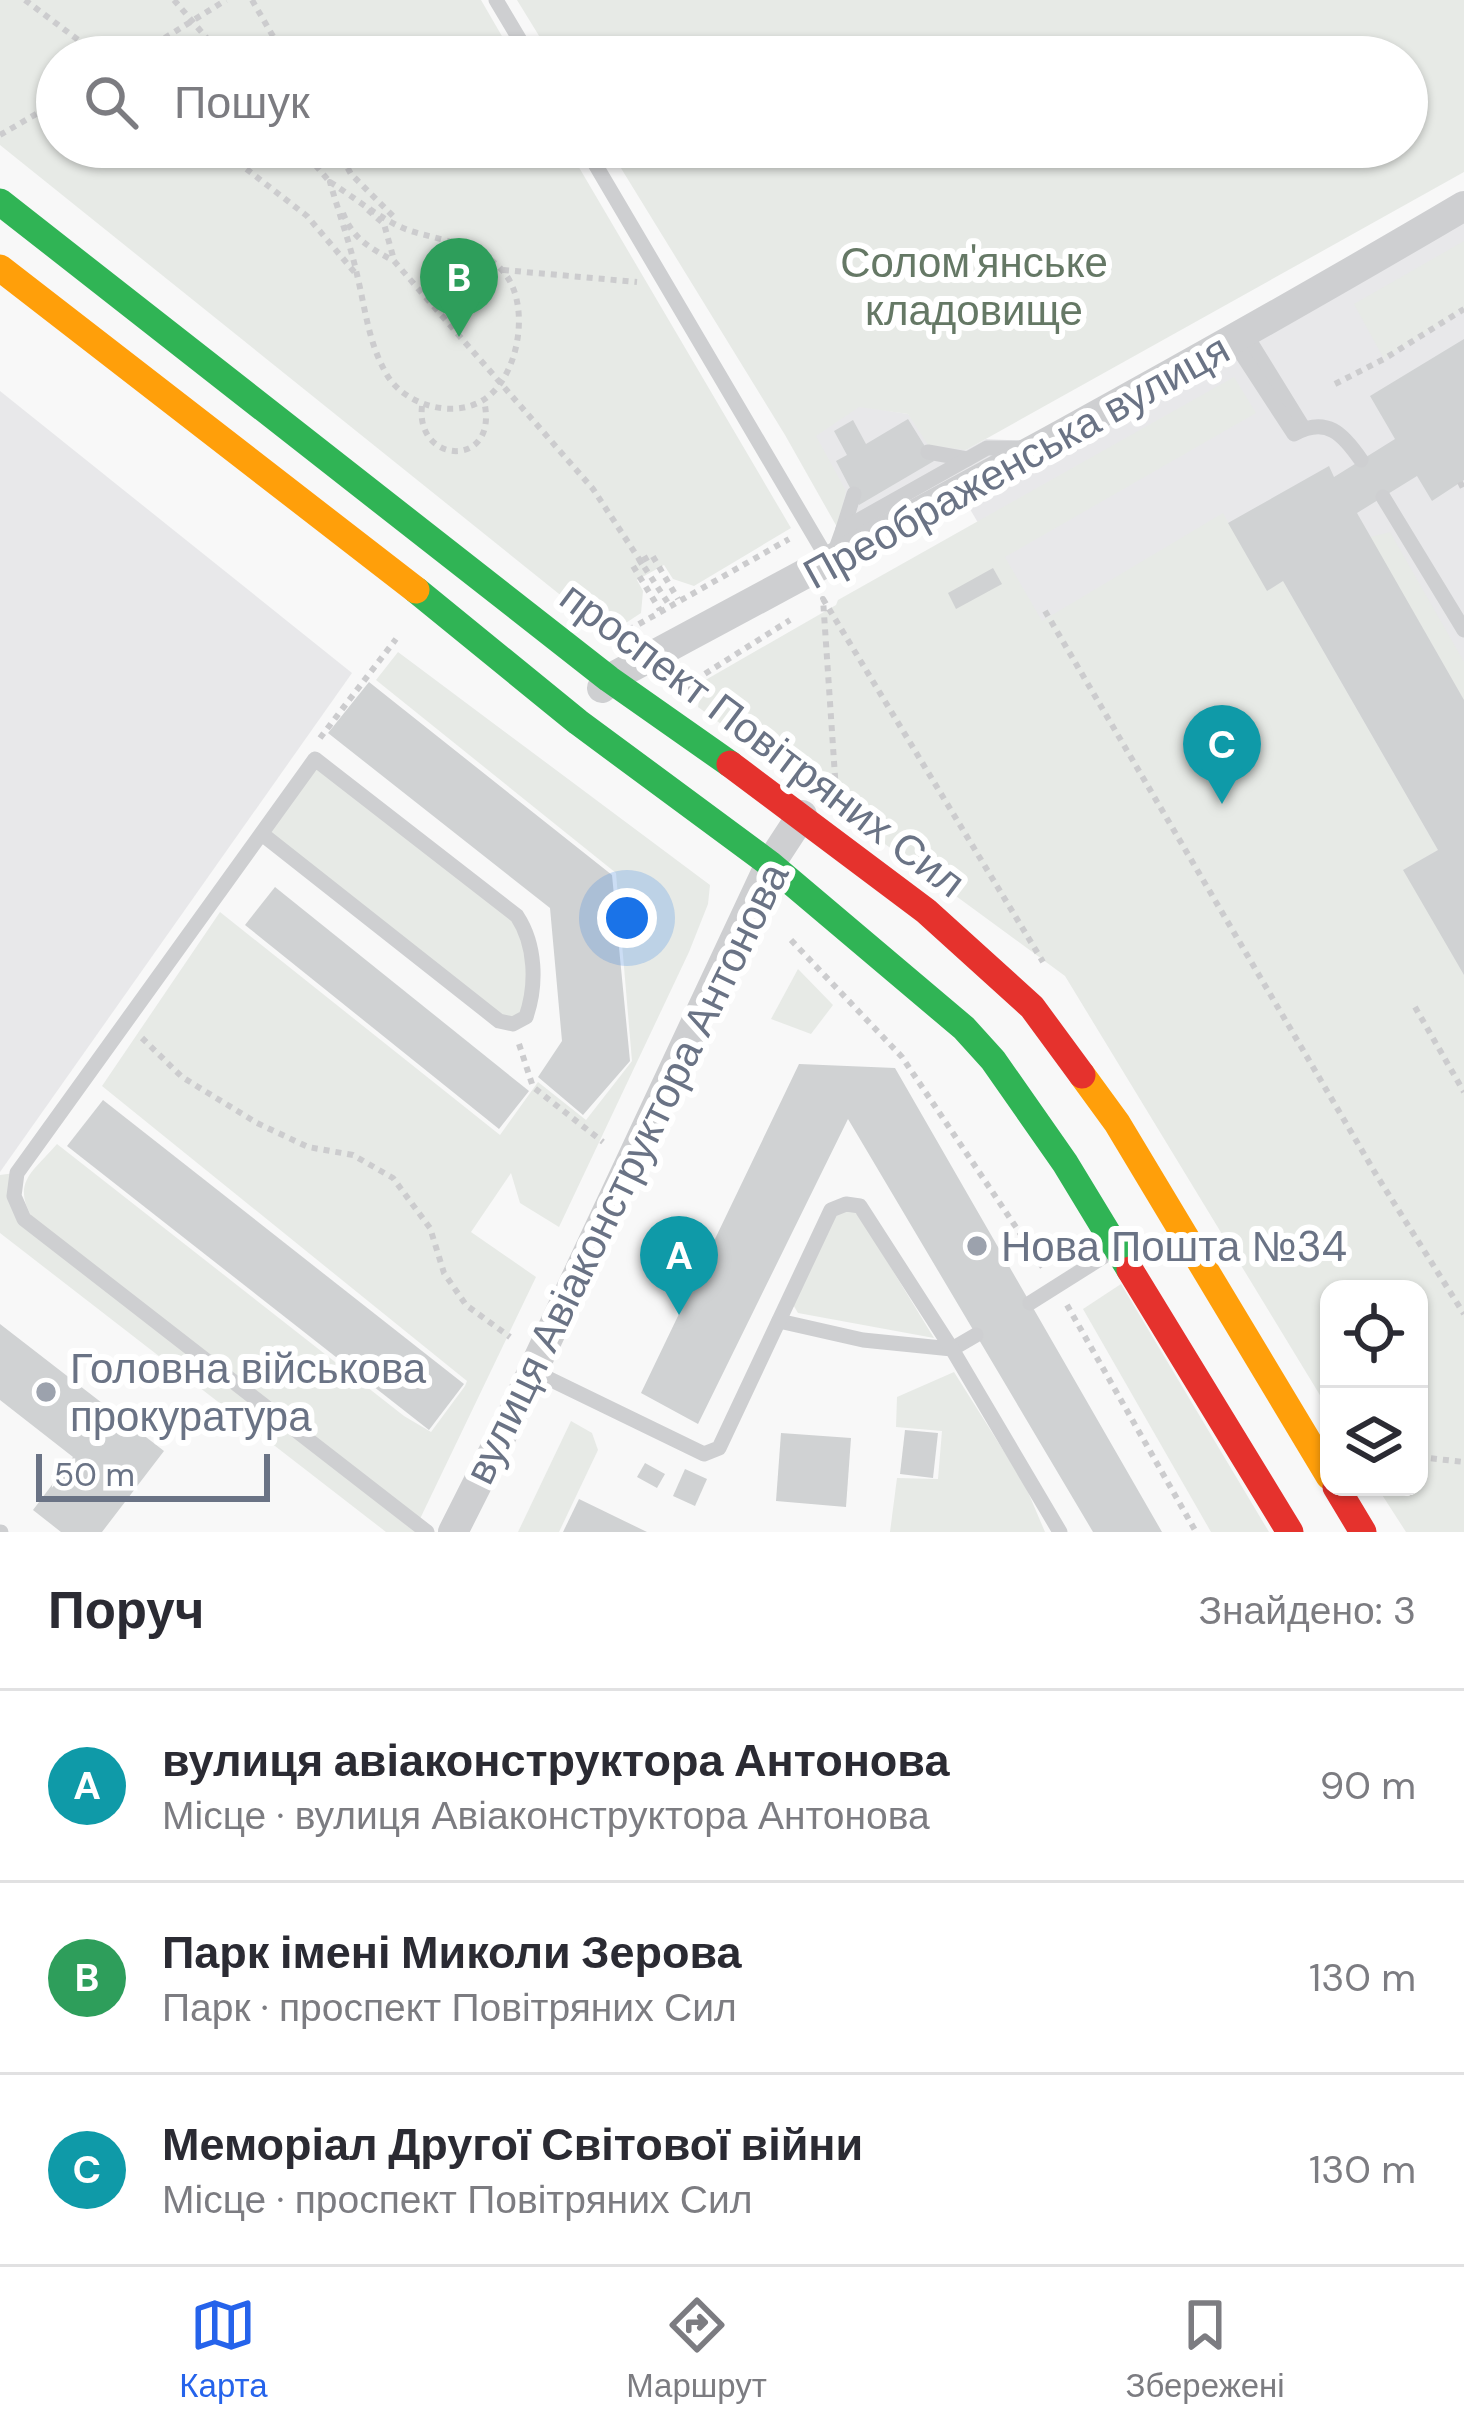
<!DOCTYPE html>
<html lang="uk">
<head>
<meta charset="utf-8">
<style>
	body { margin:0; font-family:"DM Sans",sans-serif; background:#f2f2f3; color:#2b2b33 }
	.controls { position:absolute; right:36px; bottom:36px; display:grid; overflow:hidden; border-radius:24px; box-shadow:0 3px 9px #0004 }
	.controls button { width:108px; height:108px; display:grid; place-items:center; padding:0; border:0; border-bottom:3px solid #e1e1e2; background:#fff; color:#2b2b33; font:60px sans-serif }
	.scale { position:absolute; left:36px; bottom:30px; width:234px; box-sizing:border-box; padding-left:12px; border:6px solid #6a7385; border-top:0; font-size:33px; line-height:42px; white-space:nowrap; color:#6a7385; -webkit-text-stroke:9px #fff; paint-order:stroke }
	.you { position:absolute; left:627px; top:918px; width:42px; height:42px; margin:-30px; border:9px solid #fff; border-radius:50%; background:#1a73e8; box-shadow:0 0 0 18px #1a73e833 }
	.badge { display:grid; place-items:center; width:78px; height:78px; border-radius:50%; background:#2563eb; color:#fff; font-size:39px; font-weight:700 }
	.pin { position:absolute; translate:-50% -99px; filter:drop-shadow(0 3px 6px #0008) }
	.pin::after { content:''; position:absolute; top:63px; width:42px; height:36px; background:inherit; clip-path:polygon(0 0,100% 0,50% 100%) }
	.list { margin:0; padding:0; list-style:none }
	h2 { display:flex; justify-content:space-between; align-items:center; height:156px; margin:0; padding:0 48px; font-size:51px }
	h2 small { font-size:39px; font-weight:400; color:#7c7c81 }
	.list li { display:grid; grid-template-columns:78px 1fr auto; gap:36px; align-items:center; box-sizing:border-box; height:192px; padding:0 48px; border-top:3px solid #e1e1e2 }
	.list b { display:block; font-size:45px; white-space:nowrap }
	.list p { margin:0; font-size:39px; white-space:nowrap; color:#7c7c81 }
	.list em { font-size:39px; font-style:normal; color:#7c7c81 }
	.icon { flex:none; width:66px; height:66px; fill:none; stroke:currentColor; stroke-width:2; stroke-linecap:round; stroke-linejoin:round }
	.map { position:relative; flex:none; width:1464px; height:1532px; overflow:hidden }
	.search { position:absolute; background:#fff; box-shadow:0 3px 9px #0004; left:36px; right:36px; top:36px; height:132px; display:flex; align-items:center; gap:30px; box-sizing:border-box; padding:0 42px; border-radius:66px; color:#7c7c81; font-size:45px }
	.sheet { height:732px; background:#fff }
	nav { display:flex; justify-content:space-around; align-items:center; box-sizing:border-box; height:168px; border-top:3px solid #e1e1e2; background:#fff; font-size:33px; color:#7c7c81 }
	nav a { display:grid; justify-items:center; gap:6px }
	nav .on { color:#2563eb }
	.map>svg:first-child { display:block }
	.built { fill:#e8e8ea }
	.green { fill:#e7eae6 }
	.building { fill:#d0d2d3 }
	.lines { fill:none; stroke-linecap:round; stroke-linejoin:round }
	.path { stroke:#ccccce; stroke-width:6; stroke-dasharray:6 6; stroke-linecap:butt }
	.lane { stroke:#cecfd1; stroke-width:15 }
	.street { stroke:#cecfd1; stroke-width:30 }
	.fast { stroke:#30b455; stroke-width:27 }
	.slow { stroke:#ff9f0a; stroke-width:27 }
	.jam { stroke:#e5322d; stroke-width:27 }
	.poi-dot { fill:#9ca2ad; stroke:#fff; stroke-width:4.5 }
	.labels { text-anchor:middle; stroke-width:12; stroke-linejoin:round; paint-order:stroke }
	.park-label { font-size:42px; fill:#657865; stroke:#fff }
	.street-label { font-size:42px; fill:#6a7385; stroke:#fff }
	.poi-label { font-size:42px; fill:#6a7385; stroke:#fff; text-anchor:start }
</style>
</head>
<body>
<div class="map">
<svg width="1464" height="1532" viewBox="0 0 1464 1532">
	<rect width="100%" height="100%" fill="#f8f8f8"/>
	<g class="built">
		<polygon points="1464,221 1464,1352 967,504"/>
		<polygon points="0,391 352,673 0,1172"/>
		<polygon points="859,406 908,414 966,450 986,439 1031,441 860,538 837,527 815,436"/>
	</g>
	<g class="green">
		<polygon points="0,0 481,0 514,57 57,57 57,147 567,147 791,528 694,586 673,579 664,565 637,580 643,591 641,613 609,634 0,145"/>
		<polygon points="517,0 1464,0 1464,172 966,450 928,445 908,414 859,407 816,436 846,491 837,527 785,435 608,147 1407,147 1407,57 552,57"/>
		<polygon points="1464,241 1464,309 1384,359 1354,304"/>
		<polygon points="1234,377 1256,413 1005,557 1042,621 1223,513 1267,590 1283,581 1438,850 1404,870 1464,975 1464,1532 1406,1532 1377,1487 1419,1487 1419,1289 1329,1289 1329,1410 1065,976 698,707 702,682 836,605 838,600"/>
		<polygon points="1390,532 1464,662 1464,700 1370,537"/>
		<path d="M398 652 710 885 708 904 689 952 559 1227 520 1203 511 1173 471 1232 536 1277 418 1523 33 1219C11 1182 33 1172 57 1144L404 1416 431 1432 465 1386 467 1381 102 1086 220 912 500 1135 538 1082 586 1120 632 1061 616 873 376 680Z"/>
		<path d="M315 765 514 918C531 943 531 983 523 1013L513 1019 500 1017 267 833Z"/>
		<polygon points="798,969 833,1005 811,1034 771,1019"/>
		<polygon points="15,1173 21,1220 415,1532 386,1532 0,1233 0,1175"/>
		<polygon points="846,1211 857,1212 934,1338 798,1313 792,1303 835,1215"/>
		<polygon points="1121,1284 1269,1532 1211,1532 1083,1309"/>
		<polygon points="954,1372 1025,1485 1045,1532 890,1532 897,1478 938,1479 942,1431 896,1427 897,1397"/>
		<polygon points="571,1421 592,1433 598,1450 559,1532 518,1532"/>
	</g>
	<g class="building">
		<polygon points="1464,339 1464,480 1432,501 1417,476 1357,513 1464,700 1464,975 1403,870 1438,850 1283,581 1267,591 1228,523 1329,466 1334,477 1395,439 1370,396"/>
		<polygon points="908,419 934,461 859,505 836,461 847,455 834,431 853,420 866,444"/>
		<polygon points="993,568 1002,584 956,609 948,593"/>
		<polygon points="369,682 612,875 630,1061 583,1115 538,1077 562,1041 550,908 328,733"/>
		<polygon points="275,887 529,1091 499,1129 245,925"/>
		<polygon points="799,1064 895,1068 1162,1532 1093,1532 848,1119 698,1424 641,1393"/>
		<polygon points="103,1100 464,1384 429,1430 67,1146"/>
		<polygon points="0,1324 164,1451 102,1532 61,1532 33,1510 73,1457 0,1400"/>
		<polygon points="905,1430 938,1433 933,1478 900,1474"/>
		<polygon points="781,1433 851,1438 846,1507 776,1501"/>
		<polygon points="645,1463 665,1474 657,1488 637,1477"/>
		<polygon points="685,1469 707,1479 695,1506 673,1496"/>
		<polygon points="579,1499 647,1532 563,1532"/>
	</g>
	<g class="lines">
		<g class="path">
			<polyline points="25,0 101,57"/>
			<polyline points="174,0 223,57"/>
			<polyline points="252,0 285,57"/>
			<polyline points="134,57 226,0"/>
			<polyline points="0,135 57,102"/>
			<polyline points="218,147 307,216 356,274"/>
			<polyline points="300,147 329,181"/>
			<polyline points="336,147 351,174 396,219"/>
			<path d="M330 182C354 197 381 220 408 230 441 241 474 242 500 268 531 298 521 367 491 394 461 422 406 407 387 375 369 344 366 313 358 279 351 246 339 214 330 182Z"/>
			<polyline points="368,210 384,224 394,260"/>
			<path d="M343 213C353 239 370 248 394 261L593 489 670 606"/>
			<polyline points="503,270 637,282"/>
			<polyline points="1335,384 1384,359 1464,309"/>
			<path d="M422 406C415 465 500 469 484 401"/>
			<polyline points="1460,482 1464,490"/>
			<polyline points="643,560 652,555 678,599"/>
			<polyline points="643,560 633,566 660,610"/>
			<polyline points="1045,611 1377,1176 1464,1314"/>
			<polyline points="618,636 789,539"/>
			<polyline points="687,689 692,682 790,620"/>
			<polyline points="320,738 396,639"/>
			<polyline points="836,791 823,599 1043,962"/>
			<polyline points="791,940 902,1057 1044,1269"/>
			<polyline points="1415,1007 1464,1092"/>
			<polyline points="142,1038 182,1077 257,1123 308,1147 353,1155 393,1178 430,1228 444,1273 466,1305 510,1337"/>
			<polyline points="519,1044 533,1087 603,1142"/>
			<polyline points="1067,1305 1196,1532"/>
			<polyline points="1419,1457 1464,1462"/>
		</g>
		<g class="lane">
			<polyline points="496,0 530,57"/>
			<polyline points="585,147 830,563"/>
			<polyline points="1246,335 1304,429"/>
			<path d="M1234 342 1294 434C1327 416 1343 434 1361 460"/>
			<polyline points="928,452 967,459"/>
			<polyline points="1383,497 1464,630"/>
			<polyline points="843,529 854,494"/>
			<polyline points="834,554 843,529 987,448 1023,448"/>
			<path d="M262 834 499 1021 513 1024 526 1017C537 985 536 945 517 916L315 759 17 1173 14 1196 24 1219 427 1532"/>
			<polyline points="1030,1303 1114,1250"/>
			<polyline points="779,1321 863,1340 952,1349 976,1335"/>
			<polyline points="533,1371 704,1454 719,1448 831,1210 846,1204 860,1206 952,1349 1060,1532"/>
			<polyline points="0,1532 1,1532"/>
		</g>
		<g class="street">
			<path d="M602 688 609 679C896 525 1183 372 1464 206"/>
			<polyline points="453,1532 512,1415 770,864 802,815"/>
		</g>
		<g class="fast">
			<polyline points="0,202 609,679 730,764"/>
			<polyline points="416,590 578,722 770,864 964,1028 993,1060 1065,1163 1130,1270"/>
		</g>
		<g class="slow">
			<polyline points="0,268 416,590"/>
			<polyline points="1082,1075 1117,1123 1329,1476"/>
		</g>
		<g class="jam">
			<polyline points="730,764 926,911 1032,1007 1082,1075"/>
			<polyline points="1130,1270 1290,1532"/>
			<polyline points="1336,1487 1363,1532"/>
		</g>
	</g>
	<g class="poi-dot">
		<circle cx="977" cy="1246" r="12"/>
		<circle cx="46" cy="1392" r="12"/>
	</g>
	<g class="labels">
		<g class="park-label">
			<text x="974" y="277">Солом'янське<tspan x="974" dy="48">кладовище</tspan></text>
		</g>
		<g class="street-label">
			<text transform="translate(1016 461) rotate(-29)" y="15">Преображенська вулиця</text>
			<text transform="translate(763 739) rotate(37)" y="15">проспект Повітряних Сил</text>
			<text transform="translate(626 1173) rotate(-64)" y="15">вулиця Авіаконструктора Антонова</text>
		</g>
		<g class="poi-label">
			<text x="1001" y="1261">Нова Пошта №34</text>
			<text x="70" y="1383">Головна військова<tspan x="70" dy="48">прокуратура</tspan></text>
		</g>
	</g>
</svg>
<div class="controls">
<button><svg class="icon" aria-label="locate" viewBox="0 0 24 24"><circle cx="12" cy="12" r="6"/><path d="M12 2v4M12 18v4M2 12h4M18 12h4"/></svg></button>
<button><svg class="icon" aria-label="layers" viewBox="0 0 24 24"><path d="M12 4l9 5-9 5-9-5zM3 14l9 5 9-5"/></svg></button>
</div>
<div class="scale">50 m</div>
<div class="you"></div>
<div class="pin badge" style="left:679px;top:1315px;background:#0f9aa8">A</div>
<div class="pin badge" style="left:459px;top:337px;background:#2e9e5b">B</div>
<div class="pin badge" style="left:1222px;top:804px;background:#0f9aa8">C</div>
<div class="search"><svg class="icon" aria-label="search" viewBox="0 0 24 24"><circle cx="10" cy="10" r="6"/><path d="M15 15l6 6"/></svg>Пошук</div>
</div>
<section class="sheet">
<h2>Поруч<small>Знайдено: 3</small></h2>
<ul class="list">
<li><span class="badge" style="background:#0f9aa8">A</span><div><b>вулиця авіаконструктора Антонова</b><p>Місце · вулиця Авіаконструктора Антонова</p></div><em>90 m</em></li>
<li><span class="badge" style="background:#2e9e5b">B</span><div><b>Парк імені Миколи Зерова</b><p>Парк · проспект Повітряних Сил</p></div><em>130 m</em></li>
<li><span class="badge" style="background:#0f9aa8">C</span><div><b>Меморіал Другої Світової війни</b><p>Місце · проспект Повітряних Сил</p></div><em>130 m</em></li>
</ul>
</section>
<nav>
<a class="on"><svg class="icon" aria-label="map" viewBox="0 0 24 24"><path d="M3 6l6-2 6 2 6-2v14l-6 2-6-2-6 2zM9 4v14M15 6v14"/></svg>Карта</a>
<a><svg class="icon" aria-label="directions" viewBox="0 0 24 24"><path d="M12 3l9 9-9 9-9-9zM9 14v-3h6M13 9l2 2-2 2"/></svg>Маршрут</a>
<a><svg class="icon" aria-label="saved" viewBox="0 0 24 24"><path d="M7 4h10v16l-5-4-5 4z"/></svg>Збережені</a>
</nav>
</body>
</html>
